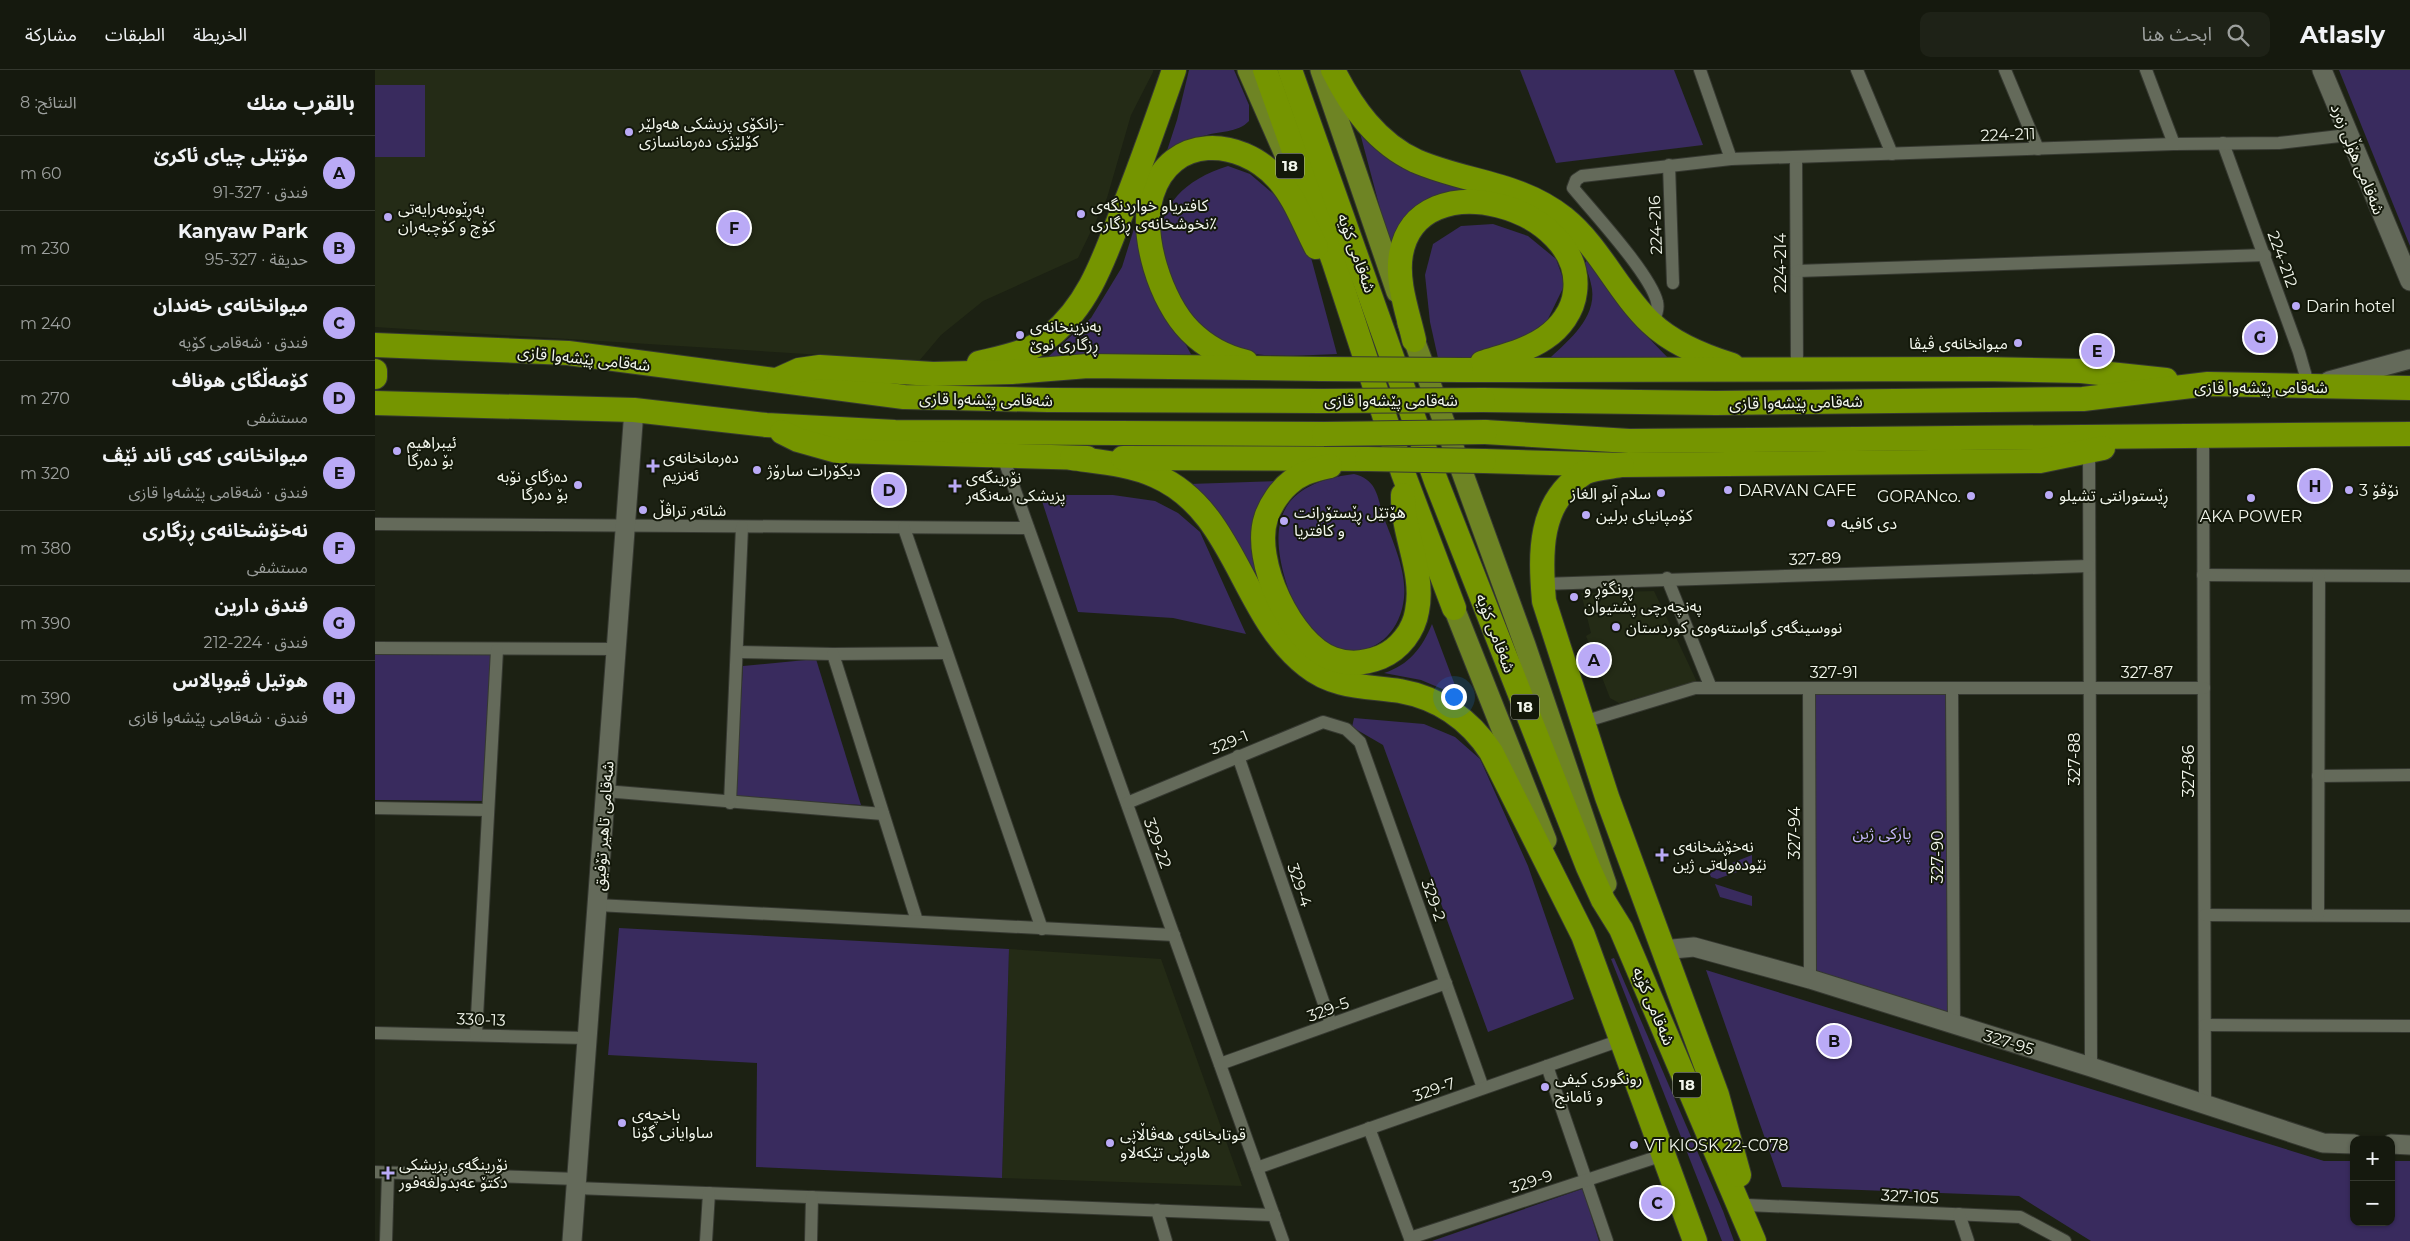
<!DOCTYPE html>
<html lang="ar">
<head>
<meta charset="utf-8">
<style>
	body { margin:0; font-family:Montserrat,"Noto Sans Arabic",sans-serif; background:#1e2217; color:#f1f3f6; direction:rtl }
	.controls { position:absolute; right:15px; bottom:15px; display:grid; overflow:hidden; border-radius:10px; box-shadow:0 1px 4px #0004 }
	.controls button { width:45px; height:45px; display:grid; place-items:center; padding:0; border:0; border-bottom:1px solid #34382e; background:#15190e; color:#f1f3f6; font:25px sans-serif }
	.you { position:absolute; left:1078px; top:626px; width:18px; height:18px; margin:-12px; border:4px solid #fff; border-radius:50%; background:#1a73e8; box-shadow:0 0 0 8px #1a73e833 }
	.badge { display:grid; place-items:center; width:32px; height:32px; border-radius:50%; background:#baaaf6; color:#111; font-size:16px; font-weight:700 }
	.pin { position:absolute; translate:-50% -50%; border:2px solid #fff; box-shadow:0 1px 5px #0006 }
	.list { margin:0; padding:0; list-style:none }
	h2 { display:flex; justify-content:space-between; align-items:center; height:65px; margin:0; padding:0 20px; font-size:21px }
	h2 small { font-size:16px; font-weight:400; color:#9da09e }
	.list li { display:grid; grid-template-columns:32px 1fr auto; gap:15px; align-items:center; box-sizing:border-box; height:75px; padding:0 20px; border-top:1px solid #34382e }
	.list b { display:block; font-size:19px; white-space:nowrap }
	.list p { margin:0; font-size:16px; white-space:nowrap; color:#9da09e }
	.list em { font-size:16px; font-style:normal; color:#9da09e }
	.icon { flex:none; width:28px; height:28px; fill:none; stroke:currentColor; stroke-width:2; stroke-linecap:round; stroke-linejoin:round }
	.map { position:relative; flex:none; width:2035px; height:1171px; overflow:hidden; direction:ltr }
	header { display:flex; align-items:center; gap:30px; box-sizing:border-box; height:70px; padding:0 25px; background:#15190e; border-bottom:1px solid #34382e }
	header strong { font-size:24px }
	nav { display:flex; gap:28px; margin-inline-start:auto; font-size:18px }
	.search { width:350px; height:45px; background:#1e2217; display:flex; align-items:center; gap:12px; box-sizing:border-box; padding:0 18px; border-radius:10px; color:#9da09e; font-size:19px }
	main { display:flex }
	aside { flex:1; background:#15190e }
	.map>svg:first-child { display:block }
	.built { fill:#242b16 }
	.green { fill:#392b5e }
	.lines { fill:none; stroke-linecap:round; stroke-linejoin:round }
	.street-casing { stroke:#363931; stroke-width:14 }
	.secondary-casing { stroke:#363931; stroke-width:21 }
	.primary-casing { stroke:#363931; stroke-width:23 }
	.highway-casing { stroke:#363931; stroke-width:26 }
	.street { stroke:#646a5a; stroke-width:12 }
	.secondary { stroke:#646a5a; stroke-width:19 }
	.primary { stroke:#6e8424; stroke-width:21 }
	.highway { stroke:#759500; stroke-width:24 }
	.highway-bridge-casing { stroke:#363931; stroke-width:26; stroke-linecap:butt }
	.highway-bridge { stroke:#759500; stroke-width:24 }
	.poi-dot { fill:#baaaf6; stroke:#13180a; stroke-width:2 }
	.labels { text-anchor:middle; stroke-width:4; stroke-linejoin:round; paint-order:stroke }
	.shield { fill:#13180a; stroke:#afb3a8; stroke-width:1 }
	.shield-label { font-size:15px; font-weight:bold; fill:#f2f6ec }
	.poi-label { font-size:16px; fill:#f2f6ec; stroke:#13180a; text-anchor:start }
	.street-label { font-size:16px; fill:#f2f6ec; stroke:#13180a }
	.park-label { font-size:16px; fill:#c5b7fb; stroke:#13180a }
</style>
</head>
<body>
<header>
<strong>Atlasly</strong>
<div class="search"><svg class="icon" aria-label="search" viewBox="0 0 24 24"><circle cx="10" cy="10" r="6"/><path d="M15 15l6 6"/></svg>ابحث هنا</div>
<nav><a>الخريطة</a><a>الطبقات</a><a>مشاركة</a></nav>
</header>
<main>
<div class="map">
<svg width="2035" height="1171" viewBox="0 0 2035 1171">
	<rect width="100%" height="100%" fill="#1c2113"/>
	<g class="built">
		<polygon points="0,0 778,0 778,2 756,45 732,128 703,188 608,231 566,265 544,291 0,257"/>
		<polygon points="1279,521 1322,612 1244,633 1235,628 1211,566 1216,563 1206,523"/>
		<polygon points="634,879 786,889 867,1116 627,1108"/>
	</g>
	<g class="green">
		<path d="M814 0H859L874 35V51C863 63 843 61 828 66 812 71 799 85 787 96L802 50Z"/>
		<polygon points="1145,0 1299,0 1328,75 1181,93"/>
		<polygon points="1964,0 2035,0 2035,176"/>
		<polygon points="50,15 50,87 0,87 0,15"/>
		<polygon points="985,63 1085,114 1086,120 1052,130 1028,150 1015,176"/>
		<path d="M853 96 875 104 902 127 931 169 962 284C927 285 872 291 842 272 823 259 810 243 800 223 768 164 788 116 853 96Z"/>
		<polygon points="763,146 779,217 817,286 674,286 716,248 747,197"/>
		<polygon points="1118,154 1153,166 1181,189 1190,214 1172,251 1150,267 1107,287 1063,288 1055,252 1050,205 1058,174 1086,156"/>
		<path d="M1214 188 1258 252 1297 292 1176 287C1194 270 1221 248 1217 219 1216 211 1212 201 1210 193Z"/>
		<path d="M979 404C1003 410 1002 427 1009 448 1018 472 1032 502 1029 528 1024 575 978 599 942 564 928 550 916 530 911 512 891 446 910 413 979 404Z"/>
		<polygon points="905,411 883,507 850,451 814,414"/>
		<polygon points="669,425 738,425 780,431 803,443 825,462 871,564 798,548 703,542 666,428"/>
		<path d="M1057 554 1084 626 1046 610 1009 603C1034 595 1047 578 1057 554Z"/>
		<polygon points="0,582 117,584 109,731 0,730"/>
		<polygon points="441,589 486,735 360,727 368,596"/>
		<polygon points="1439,623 1572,623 1575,946 1440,902"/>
		<polygon points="979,648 1049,654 1080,667 1105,689 1153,796 1199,929 1113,962 1008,675 977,657"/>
		<polygon points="1377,785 1377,797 1342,809 1336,807 1334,802"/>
		<polygon points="1340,814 1377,826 1377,836 1345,827"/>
		<polygon points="244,858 634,879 627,1108 381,1097 382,993 233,985"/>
		<polygon points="1239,888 1348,1141 1359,1171 1347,1171 1236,889"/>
		<polygon points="1331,900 1949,1091 1979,1091 1979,1152 2016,1152 2016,1091 2035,1091 2035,1171 1716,1171 1644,1126 1407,1117"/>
		<polygon points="1208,1119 1224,1171 1057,1171 1207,1119"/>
	</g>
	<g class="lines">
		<g class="street-casing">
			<g id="street">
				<polyline points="1325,0 1356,89"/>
				<polyline points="1482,0 1517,84"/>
				<polyline points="1630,0 1663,79"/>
				<polyline points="1771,0 1799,74"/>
				<polyline points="1848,73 1924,282 1934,317"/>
				<polyline points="1421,87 1422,299"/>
				<polyline points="1294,95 1298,213"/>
				<polyline points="1422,201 1890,185"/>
				<path d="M1277 253C1280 247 1284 240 1282 232 1276 205 1218 142 1198 118L1201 110 1207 106 1356 89 1799 74 1904 73 1973 65"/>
				<polyline points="1828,366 1830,1035"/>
				<polyline points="1714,382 1716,997"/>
				<polyline points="628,387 908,1171"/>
				<polyline points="0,454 653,458"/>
				<polyline points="529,458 667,859"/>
				<polyline points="1828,505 2035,506"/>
				<polyline points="1292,508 1336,618"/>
				<polyline points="1167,514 1714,496"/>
				<polyline points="0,578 241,579"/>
				<polyline points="362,582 458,584 571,583"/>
				<polyline points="458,584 542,851"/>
				<polyline points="1434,618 1435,909"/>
				<polyline points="1577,619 1579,955"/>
				<polyline points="1208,652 1320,618 1829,618"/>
				<polyline points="863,686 956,954"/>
				<polyline points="1943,706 2035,705"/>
				<polyline points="230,721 508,744"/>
				<polyline points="355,733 367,457"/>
				<polyline points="752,733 948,652 971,659 985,672 1108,1018"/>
				<polyline points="0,738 113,740"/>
				<polyline points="222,835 799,865"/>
				<polyline points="1830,845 2035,846"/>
				<polyline points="1943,845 1944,506"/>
				<polyline points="1830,955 2035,956"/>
				<polyline points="0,963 212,968"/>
				<polyline points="101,965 122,580"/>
				<polyline points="845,994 1071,913"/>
				<polyline points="1172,996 1232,1171"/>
				<polyline points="994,1058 1036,1171"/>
				<polyline points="882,1098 1246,970"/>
				<polyline points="0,1102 202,1109"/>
				<polyline points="201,1118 899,1145"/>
				<polyline points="1372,1135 1645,1147 1690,1171"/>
				<polyline points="782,1140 791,1171"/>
				<polyline points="1584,1144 1593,1171"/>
				<polyline points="1035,1168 1288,1085"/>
				<polyline points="11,1171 13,1103"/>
				<polyline points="331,1171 334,1123"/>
				<polyline points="436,1171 437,1127"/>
			</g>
		</g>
		<g class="secondary-casing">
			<g id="secondary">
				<polyline points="1947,0 2035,211"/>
				<polyline points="1954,311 2035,289"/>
				<polyline points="1287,880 1319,877 1435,909 1716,997 1948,1073 1979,1074"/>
				<polyline points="2016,1074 2035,1075"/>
				<polyline points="197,1171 259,340"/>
			</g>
		</g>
		<g class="primary-casing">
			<g id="primary">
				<polyline points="873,0 912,89"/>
				<polyline points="946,0 1022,222"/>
				<polyline points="1033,253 1150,575 1231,814"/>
				<polyline points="1079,538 1171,770"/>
			</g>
		</g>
		<g class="highway-casing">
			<g id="highway">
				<polyline points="890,0 959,192 1028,403 1079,538"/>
				<polyline points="915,0 1061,411 1213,797 1228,830 1246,859 1379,1171"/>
				<path d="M958 0C977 38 1002 73 1041 91 1092 113 1143 112 1189 148 1225 177 1243 222 1276 253 1298 274 1328 286 1357 295"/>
				<path d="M1039 270C1033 243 1021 212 1026 184 1043 89 1211 137 1200 222 1198 241 1185 258 1170 268 1151 281 1128 286 1107 293"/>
				<polyline points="0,275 193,283 529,327 673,330 947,331"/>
				<path d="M871 292C850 287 831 277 815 261 786 232 764 165 777 124 796 64 864 67 902 108 919 126 929 154 941 177"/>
				<path d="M604 293C629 287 654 283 675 266 713 235 728 191 745 147 765 98 782 49 799 0"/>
				<polyline points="1086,300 1607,299 1706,301 1791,310"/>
				<polyline points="0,301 0,307"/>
				<polyline points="404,309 424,300 445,297 558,304 637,302 713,296 946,299"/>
				<polyline points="1108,330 1341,333 1708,329 1833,314 2035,318"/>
				<polyline points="0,333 259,340 391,355 520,362 949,364"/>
				<polyline points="407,362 423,370 462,381 712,388"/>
				<polyline points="1110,362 1254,371 2035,364"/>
				<path d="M697 388C725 392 755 394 781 406 861 441 866 545 932 596 959 618 992 616 1025 621 1064 628 1095 650 1116 682L1208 865 1320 1171"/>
				<polyline points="748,388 992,389"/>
				<polyline points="1109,391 1247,395 1665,391 1728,378"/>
				<path d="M1247 395C1236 397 1218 398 1209 403 1163 432 1165 484 1169 531L1232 727 1342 1025 1364 1105"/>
				<path d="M955 396C942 399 928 402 917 411 906 419 895 435 891 448 877 490 916 574 958 589 974 595 991 593 1006 587 1025 579 1039 560 1042 541 1050 502 1027 464 1028 425"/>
			</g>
		</g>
		<use href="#street" class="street"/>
		<use href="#secondary" class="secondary"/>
		<use href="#primary" class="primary"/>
		<use href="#highway" class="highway"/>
		<g class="highway-bridge-casing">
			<g id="highway-bridge">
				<polyline points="946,299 1086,300"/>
				<polyline points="947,331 1108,330"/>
				<polyline points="949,364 1110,362"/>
				<polyline points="992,389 1109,391"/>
			</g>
		</g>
		<use href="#highway-bridge" class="highway-bridge"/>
	</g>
	<g class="poi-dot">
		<circle cx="254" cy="62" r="5"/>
		<circle cx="706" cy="144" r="5"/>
		<circle cx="13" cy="147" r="5"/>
		<circle cx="1921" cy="236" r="5"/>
		<circle cx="645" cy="265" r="5"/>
		<circle cx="1643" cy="273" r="5"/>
		<circle cx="22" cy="381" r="5"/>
		<path d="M275.5 388.5h5v5h5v5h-5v5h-5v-5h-5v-5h5z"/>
		<circle cx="382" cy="400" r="5"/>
		<circle cx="203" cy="415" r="5"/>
		<path d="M577.5 408.5h5v5h5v5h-5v5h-5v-5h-5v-5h5z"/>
		<circle cx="1353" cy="420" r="5"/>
		<circle cx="1974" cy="420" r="5"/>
		<circle cx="1286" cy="423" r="5"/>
		<circle cx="1674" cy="425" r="5"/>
		<circle cx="1596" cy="426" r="5"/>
		<circle cx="1876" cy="428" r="5"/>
		<circle cx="268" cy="440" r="5"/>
		<circle cx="1211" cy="445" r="5"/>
		<circle cx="909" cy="451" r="5"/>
		<circle cx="1456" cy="453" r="5"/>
		<circle cx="1199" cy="527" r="5"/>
		<circle cx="1241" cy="557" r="5"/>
		<path d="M1284.5 777.5h5v5h5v5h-5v5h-5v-5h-5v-5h5z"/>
		<circle cx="1170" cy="1017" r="5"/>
		<circle cx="247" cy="1053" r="5"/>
		<circle cx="735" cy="1073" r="5"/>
		<circle cx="1259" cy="1075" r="5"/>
		<path d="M10.5 1095.5h5v5h5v5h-5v5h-5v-5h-5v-5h5z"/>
	</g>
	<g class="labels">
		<g class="shield">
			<rect x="901" y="83.5" width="28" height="25" rx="4"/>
			<rect x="1136" y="624.5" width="28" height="25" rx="4"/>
			<rect x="1298" y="1002.5" width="28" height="25" rx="4"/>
		</g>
		<g class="shield-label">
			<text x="915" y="101">18</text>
			<text x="1150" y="642">18</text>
			<text x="1312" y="1020">18</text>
		</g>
		<g class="poi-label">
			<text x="264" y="59">زانکۆی پزیشکی هەولێر-<tspan x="264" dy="18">کۆلێژی دەرمانسازی</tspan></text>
			<text x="716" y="141">كافتریاو خواردنگەی<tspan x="716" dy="18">نخوشخانەی ڕزگاری٪</tspan></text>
			<text x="23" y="144">بەڕێوەبەرایەتی<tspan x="23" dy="18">کۆچ و کۆچبەران</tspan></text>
			<text x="1931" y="242">Darin hotel</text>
			<text x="655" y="262">بەنزینخانەی<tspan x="655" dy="18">ڕزگاری نوێ</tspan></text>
			<text x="1633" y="279" text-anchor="end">میوانخانەی ڤیڤا</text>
			<text x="32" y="378">ئیبراهیم<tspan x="32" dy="18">بۆ دەرگا</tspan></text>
			<text x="288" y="393">دەرمانخانەی<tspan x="288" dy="18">ئەنزیم</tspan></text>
			<text x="392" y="406">دیکۆرات سارۆژ</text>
			<text x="193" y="412" text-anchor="end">دەزگای نۆبە<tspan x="193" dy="18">بۆ دەرگا</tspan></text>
			<text x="591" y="413">نۆرینگەی<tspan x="591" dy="18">پزیشکی سەنگەر</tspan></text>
			<text x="1363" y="426">DARVAN CAFE</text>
			<text x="1984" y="426">نۆڤۆ 3</text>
			<text x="1276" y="429" text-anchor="end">سلام آبو الغاز</text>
			<text x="1684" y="431">ڕێستورانتی تشیلو</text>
			<text x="1586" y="432" text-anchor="end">GORANco.</text>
			<text x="278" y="446">شاتەر تراڤڵ</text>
			<text x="919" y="448">هۆتێل ڕێستۆرانت<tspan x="919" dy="18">و کافتریا</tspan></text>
			<text x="1221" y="451">کۆمپانیای برلین</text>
			<text x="1876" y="452" text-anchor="middle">AKA POWER</text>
			<text x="1466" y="459">دى كافيه</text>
			<text x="1209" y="524">ڕونگۆڕ و<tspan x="1209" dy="18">پەنچەرچی پشتیوان</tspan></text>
			<text x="1251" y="563">نووسینگەی گواستنەوەی کوردستان</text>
			<text x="1298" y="782">نەخۆشخانەی<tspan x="1298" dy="18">نێودەوڵەتی ژین</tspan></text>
			<text x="1180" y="1014">رونگورى كيفى<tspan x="1180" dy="18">و ئامانج</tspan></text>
			<text x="257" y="1050">باخچەی<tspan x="257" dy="18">ساوایانی گۆنا</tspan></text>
			<text x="745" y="1070">قوتابخانەی هەڤاڵانی<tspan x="745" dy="18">هاوڕێی تێکەڵاو</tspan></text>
			<text x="1269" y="1081">VT KIOSK 22-C078</text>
			<text x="24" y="1100">نۆرینگەی پزیشکی<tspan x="24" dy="18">دکتۆ عەبدولغەفور</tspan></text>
		</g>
		<g class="street-label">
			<text transform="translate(1633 64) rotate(-2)" y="6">224-211</text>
			<text transform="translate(1983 89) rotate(68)" y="6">شەقامی هۆڵی زەرد</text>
			<text transform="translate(1280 155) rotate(-92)" y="6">224-216</text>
			<text transform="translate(982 183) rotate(70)" y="6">شەقامی کۆیە</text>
			<text transform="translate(1908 189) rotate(70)" y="6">224-212</text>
			<text transform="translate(1405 193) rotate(-90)" y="6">224-214</text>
			<text transform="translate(209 288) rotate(6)" y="6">شەقامی پێشەوا قازی</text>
			<text x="1886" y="323">شەقامی پێشەوا قازی</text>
			<text transform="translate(611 329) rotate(1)" y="6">شەقامی پێشەوا قازی</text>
			<text x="1016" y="336">شەقامی پێشەوا قازی</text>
			<text transform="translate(1421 332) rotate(-1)" y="6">شەقامی پێشەوا قازی</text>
			<text transform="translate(1440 488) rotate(-2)" y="6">327-89</text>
			<text transform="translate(1121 563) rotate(69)" y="6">شەقامی کۆیە</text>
			<text x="1459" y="608">327-91</text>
			<text x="1772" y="608">327-87</text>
			<text transform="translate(854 672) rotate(-22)" y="6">329-1</text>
			<text transform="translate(1699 689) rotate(-90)" y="6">327-88</text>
			<text transform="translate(1813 701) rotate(-90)" y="6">327-86</text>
			<text transform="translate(228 756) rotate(-86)" y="6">شەقامی تاهیر تۆفیق</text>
			<text transform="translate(1419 763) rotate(-90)" y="6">327-94</text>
			<text transform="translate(783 773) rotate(70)" y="6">329-22</text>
			<text transform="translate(1562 787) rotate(-90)" y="6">327-90</text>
			<text transform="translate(925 815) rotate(71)" y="6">329-4</text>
			<text transform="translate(1059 830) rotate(70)" y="6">329-2</text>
			<text transform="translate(1279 936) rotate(67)" y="6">شەقامی کۆیە</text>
			<text transform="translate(953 939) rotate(-20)" y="6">329-5</text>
			<text transform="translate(106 949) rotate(2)" y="6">330-13</text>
			<text transform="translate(1634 972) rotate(17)" y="6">327-95</text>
			<text transform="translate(1059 1019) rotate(-19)" y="6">329-7</text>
			<text transform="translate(1156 1111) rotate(-18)" y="6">329-9</text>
			<text transform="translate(1535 1126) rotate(3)" y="6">327-105</text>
		</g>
		<g class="park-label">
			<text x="1507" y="769">پارکی ژین</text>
		</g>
	</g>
</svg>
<div class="controls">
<button>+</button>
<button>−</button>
</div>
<div class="you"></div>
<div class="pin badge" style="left:1219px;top:590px">A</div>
<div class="pin badge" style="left:1459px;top:971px">B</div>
<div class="pin badge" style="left:1282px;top:1133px">C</div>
<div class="pin badge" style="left:514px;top:420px">D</div>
<div class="pin badge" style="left:1722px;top:281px">E</div>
<div class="pin badge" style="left:359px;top:158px">F</div>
<div class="pin badge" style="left:1885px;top:267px">G</div>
<div class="pin badge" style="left:1940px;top:416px">H</div>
</div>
<aside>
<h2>بالقرب منك<small>النتائج: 8</small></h2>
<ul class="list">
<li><span class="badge">A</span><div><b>مۆتێلی چیای ئاکرێ</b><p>فندق · 327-91</p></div><em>60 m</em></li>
<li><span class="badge">B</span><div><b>Kanyaw Park</b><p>حديقة · 327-95</p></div><em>230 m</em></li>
<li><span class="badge">C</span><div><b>میوانخانەی خەندان</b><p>فندق · شەقامی کۆیە</p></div><em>240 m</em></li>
<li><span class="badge">D</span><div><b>کۆمەڵگای هوناف</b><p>مستشفى</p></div><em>270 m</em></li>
<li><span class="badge">E</span><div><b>میوانخانەی کەی ئاند ئێڤ</b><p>فندق · شەقامی پێشەوا قازی</p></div><em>320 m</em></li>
<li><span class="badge">F</span><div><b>نەخۆشخانەی ڕزگاری</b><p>مستشفى</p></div><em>380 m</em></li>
<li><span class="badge">G</span><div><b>فندق دارين</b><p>فندق · 224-212</p></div><em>390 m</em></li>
<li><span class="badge">H</span><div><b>هوتیل ڤیوپالاس</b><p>فندق · شەقامی پێشەوا قازی</p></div><em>390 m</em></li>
</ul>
</aside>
</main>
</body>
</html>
